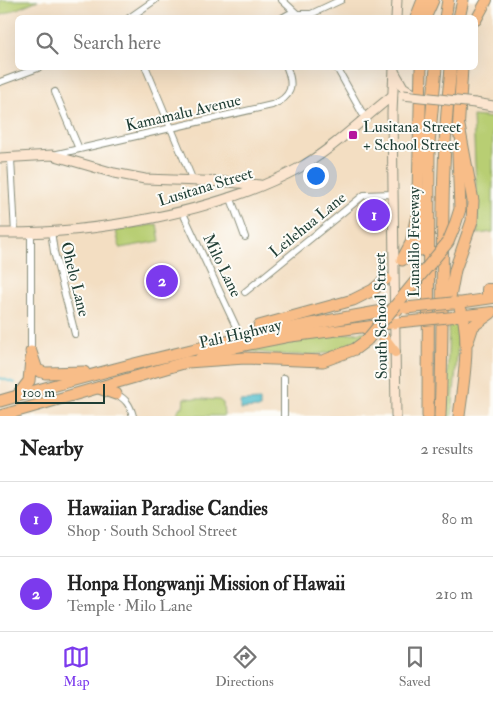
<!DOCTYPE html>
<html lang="en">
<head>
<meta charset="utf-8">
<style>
	body { margin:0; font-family:"IM FELL Double Pica",serif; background:#f2f2f2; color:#222 }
	.scale { position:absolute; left:15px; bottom:12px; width:90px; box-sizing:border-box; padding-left:5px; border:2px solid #1f3d34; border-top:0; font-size:14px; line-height:18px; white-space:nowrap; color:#1f3d34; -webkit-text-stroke:4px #fdfcf7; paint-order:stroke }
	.you { position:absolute; left:315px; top:175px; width:18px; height:18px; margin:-12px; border:4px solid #fff; border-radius:50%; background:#1a73e8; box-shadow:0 0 0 8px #1a73e833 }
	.badge { display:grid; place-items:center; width:32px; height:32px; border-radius:50%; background:#7c3aed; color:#fff; font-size:16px; font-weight:700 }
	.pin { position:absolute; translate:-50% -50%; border:2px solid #fff; box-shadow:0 1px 5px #0006 }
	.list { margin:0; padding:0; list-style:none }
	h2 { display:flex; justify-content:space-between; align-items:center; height:65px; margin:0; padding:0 20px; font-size:21px }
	h2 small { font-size:16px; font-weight:400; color:#767676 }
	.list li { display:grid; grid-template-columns:32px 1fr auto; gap:15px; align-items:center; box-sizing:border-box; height:75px; padding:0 20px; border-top:1px solid #e0e0e0 }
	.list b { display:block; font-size:19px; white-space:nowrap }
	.list p { margin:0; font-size:16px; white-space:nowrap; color:#767676 }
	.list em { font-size:16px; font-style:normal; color:#767676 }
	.icon { flex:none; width:28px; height:28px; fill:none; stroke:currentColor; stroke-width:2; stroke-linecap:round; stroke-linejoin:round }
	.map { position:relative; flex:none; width:493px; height:416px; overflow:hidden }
	.search { position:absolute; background:#fff; box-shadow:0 5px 20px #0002; left:15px; right:15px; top:15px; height:55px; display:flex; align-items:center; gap:12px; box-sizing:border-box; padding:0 18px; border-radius:8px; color:#767676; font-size:19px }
	.sheet { height:215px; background:#fff }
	nav { display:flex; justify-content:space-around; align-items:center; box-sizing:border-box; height:70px; border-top:1px solid #e0e0e0; background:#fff; font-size:14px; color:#767676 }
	nav a { display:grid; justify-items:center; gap:2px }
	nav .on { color:#7c3aed }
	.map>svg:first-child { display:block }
	.green { fill:#b8ce73; stroke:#6c8654 }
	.water { fill:#52becc; stroke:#387e80 }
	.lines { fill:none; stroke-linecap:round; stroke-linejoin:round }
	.stream { stroke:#52becc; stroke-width:2 }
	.street-casing { stroke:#898e7b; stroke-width:8 }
	.secondary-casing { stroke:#898e7b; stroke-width:11 }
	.primary-casing { stroke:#898e7b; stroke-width:12 }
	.highway-casing { stroke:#898e7b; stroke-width:13 }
	.street { stroke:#fff; stroke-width:6 }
	.secondary { stroke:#fce5cf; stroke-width:9 }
	.primary { stroke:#f8bd88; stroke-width:10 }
	.highway { stroke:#f8bd88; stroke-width:11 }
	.secondary-bridge-casing { stroke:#898e7b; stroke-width:11; stroke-linecap:butt }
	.primary-bridge-casing { stroke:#898e7b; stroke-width:12; stroke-linecap:butt }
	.highway-bridge-casing { stroke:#898e7b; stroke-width:13; stroke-linecap:butt }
	.secondary-bridge { stroke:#fce5cf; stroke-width:9 }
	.primary-bridge { stroke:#f8bd88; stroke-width:10 }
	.highway-bridge { stroke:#f8bd88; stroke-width:11 }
	.poi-dot { fill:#b5179e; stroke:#fdfcf7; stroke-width:2 }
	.labels { text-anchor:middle; stroke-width:4; stroke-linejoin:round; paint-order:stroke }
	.street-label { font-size:16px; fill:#1f3d34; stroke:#fdfcf7 }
	.poi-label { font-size:16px; fill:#1f3d34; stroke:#fdfcf7; text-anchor:start }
</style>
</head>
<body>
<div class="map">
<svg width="493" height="416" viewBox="0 0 493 416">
	<rect width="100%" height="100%" fill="#fdfcf7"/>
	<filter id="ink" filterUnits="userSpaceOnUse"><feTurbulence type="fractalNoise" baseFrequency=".02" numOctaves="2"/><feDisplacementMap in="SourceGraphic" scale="10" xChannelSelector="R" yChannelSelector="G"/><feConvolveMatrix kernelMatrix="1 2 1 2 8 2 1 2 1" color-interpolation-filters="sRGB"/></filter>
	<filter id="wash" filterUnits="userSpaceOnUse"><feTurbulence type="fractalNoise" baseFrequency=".0096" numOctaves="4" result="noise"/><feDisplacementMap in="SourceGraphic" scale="20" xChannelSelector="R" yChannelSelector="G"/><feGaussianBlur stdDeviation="1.12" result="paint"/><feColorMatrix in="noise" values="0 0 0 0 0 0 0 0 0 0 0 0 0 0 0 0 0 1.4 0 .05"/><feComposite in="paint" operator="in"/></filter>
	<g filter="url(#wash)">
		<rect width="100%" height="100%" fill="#f3dec2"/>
		<g class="green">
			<polygon points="0,0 38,0 0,16"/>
			<polygon points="473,116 493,118 493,232 478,234"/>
			<polygon points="157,224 160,241 120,248 116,231"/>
			<polygon points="449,319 460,319 452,416 446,416"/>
			<path d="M369 331C359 337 351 347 340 350 315 358 271 355 246 350L259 345Z"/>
			<polygon points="184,398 219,400 223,403 224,416 183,416 177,413 180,407 183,407"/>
		</g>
		<polygon class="water" points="260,400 260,408 240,409 240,401"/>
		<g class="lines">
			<polyline class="stream" points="0,378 15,383"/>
		</g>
	</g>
	<g filter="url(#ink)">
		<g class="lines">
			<g class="street-casing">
				<g id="street">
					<polyline points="282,0 298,15"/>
					<polyline points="129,18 155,0"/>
					<polyline points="282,18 289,14 311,14 341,0"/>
					<polyline points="146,68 193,181"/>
					<polyline points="337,68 365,118"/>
					<polyline points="0,82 38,68"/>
					<polyline points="55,92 79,149"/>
					<path d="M53 155 272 105C292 97 294 86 287 68"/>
					<polyline points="11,159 15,234"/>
					<polyline points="230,196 245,237"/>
					<polyline points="182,211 238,331"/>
					<polyline points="51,231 54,252 75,334"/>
					<polyline points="31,232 31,352"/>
					<polyline points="245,292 364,195 393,194"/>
					<path d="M116 394C126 399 130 405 133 416"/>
					<polyline points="284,416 284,378"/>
				</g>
			</g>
			<g class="secondary-casing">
				<g id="secondary">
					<polyline points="396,18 397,0"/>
					<polyline points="394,68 392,113 396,416"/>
					<polyline points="395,73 403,87 415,95"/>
					<polyline points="475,103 493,106"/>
					<polyline points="0,158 52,155 114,173 145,179 228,182 260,185"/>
					<path d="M0 233C94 234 216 213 299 168 333 149 361 120 392 96"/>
				</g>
			</g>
			<g class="primary-casing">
				<g id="primary">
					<polyline points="476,20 487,0"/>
					<polyline points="487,298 487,289 493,289"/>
					<polyline points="458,303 493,298"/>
					<polyline points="457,316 492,312"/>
					<polyline points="366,329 382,335 395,352"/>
					<polyline points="200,358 237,347 287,337 403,322"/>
				</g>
			</g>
			<g class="highway-casing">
				<g id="highway">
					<polyline points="416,18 423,0"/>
					<polyline points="425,18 433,0"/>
					<polyline points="445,18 448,0"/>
					<polyline points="459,18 463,0"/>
					<polyline points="458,133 462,68"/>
					<polyline points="418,186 421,250"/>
					<polyline points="418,193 421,68"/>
					<polyline points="455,225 460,209 458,152"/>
					<polyline points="402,260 411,243 416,219"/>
					<polyline points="449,303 455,270 472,221 473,201 459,126"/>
					<path d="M452 303H458C473 332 463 384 459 416"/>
					<polyline points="259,326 353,300 373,290 386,279"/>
					<polyline points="468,341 473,326 491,313"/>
					<polyline points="31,352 37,370 45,373 84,372"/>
					<polyline points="99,388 116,394"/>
					<polyline points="19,394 29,381 31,359"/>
					<path d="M0 401C125 364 249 334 377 312L397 310"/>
					<polyline points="0,416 187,362 245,358 323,361 355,349 367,340"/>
					<polyline points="428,416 429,143 436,68"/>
					<path d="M440 416C445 300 438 183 451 68"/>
				</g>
			</g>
			<use href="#street" class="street"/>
			<use href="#secondary" class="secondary"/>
			<use href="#primary" class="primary"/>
			<use href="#highway" class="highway"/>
			<g class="secondary-bridge-casing">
				<polyline id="secondary-bridge" points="403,95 475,103"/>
			</g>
			<g class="primary-bridge-casing">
				<polyline id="primary-bridge" points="403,322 453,317"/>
			</g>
			<g class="highway-bridge-casing">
				<g id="highway-bridge">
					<polyline points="406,308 452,303"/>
					<polyline points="367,340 448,242 455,225"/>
				</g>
			</g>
			<use href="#secondary-bridge" class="secondary-bridge"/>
			<use href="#primary-bridge" class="primary-bridge"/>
			<use href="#highway-bridge" class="highway-bridge"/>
		</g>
	</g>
	<rect class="poi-dot" x="348" y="130" width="10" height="10" rx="2.5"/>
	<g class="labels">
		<g class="street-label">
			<text transform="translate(183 112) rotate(-13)" y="6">Kamamalu Avenue</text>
			<text transform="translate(205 186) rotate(-17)" y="6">Lusitana Street</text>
			<text transform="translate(307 224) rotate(-39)" y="6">Leilehua Lane</text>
			<text transform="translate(413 242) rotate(-90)" y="6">Lunalilo Freeway</text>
			<text transform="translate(223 265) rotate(64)" y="6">Milo Lane</text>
			<text transform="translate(76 279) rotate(76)" y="6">Ohelo Lane</text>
			<text transform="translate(380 316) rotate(-91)" y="6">South School Street</text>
			<text transform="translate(240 333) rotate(-13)" y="6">Pali Highway</text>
		</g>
		<g class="poi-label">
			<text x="363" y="132">Lusitana Street<tspan x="363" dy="18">+ School Street</tspan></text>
		</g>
	</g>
</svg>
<div class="scale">100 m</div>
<div class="you"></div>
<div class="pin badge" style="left:374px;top:215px">1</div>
<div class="pin badge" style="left:162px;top:281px">2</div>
<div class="search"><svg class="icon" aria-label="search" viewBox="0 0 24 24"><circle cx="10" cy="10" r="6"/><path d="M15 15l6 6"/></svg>Search here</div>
</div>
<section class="sheet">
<h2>Nearby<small>2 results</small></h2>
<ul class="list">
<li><span class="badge">1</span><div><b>Hawaiian Paradise Candies</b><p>Shop · South School Street</p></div><em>80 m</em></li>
<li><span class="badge">2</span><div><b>Honpa Hongwanji Mission of Hawaii</b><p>Temple · Milo Lane</p></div><em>210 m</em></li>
</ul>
</section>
<nav>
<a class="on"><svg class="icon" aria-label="map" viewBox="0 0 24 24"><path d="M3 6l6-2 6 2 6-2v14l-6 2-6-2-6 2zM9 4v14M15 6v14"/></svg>Map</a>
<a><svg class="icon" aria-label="directions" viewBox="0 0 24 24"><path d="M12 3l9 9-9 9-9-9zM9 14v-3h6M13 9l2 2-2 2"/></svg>Directions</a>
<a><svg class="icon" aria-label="saved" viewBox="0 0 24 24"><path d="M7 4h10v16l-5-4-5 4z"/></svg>Saved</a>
</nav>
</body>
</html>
